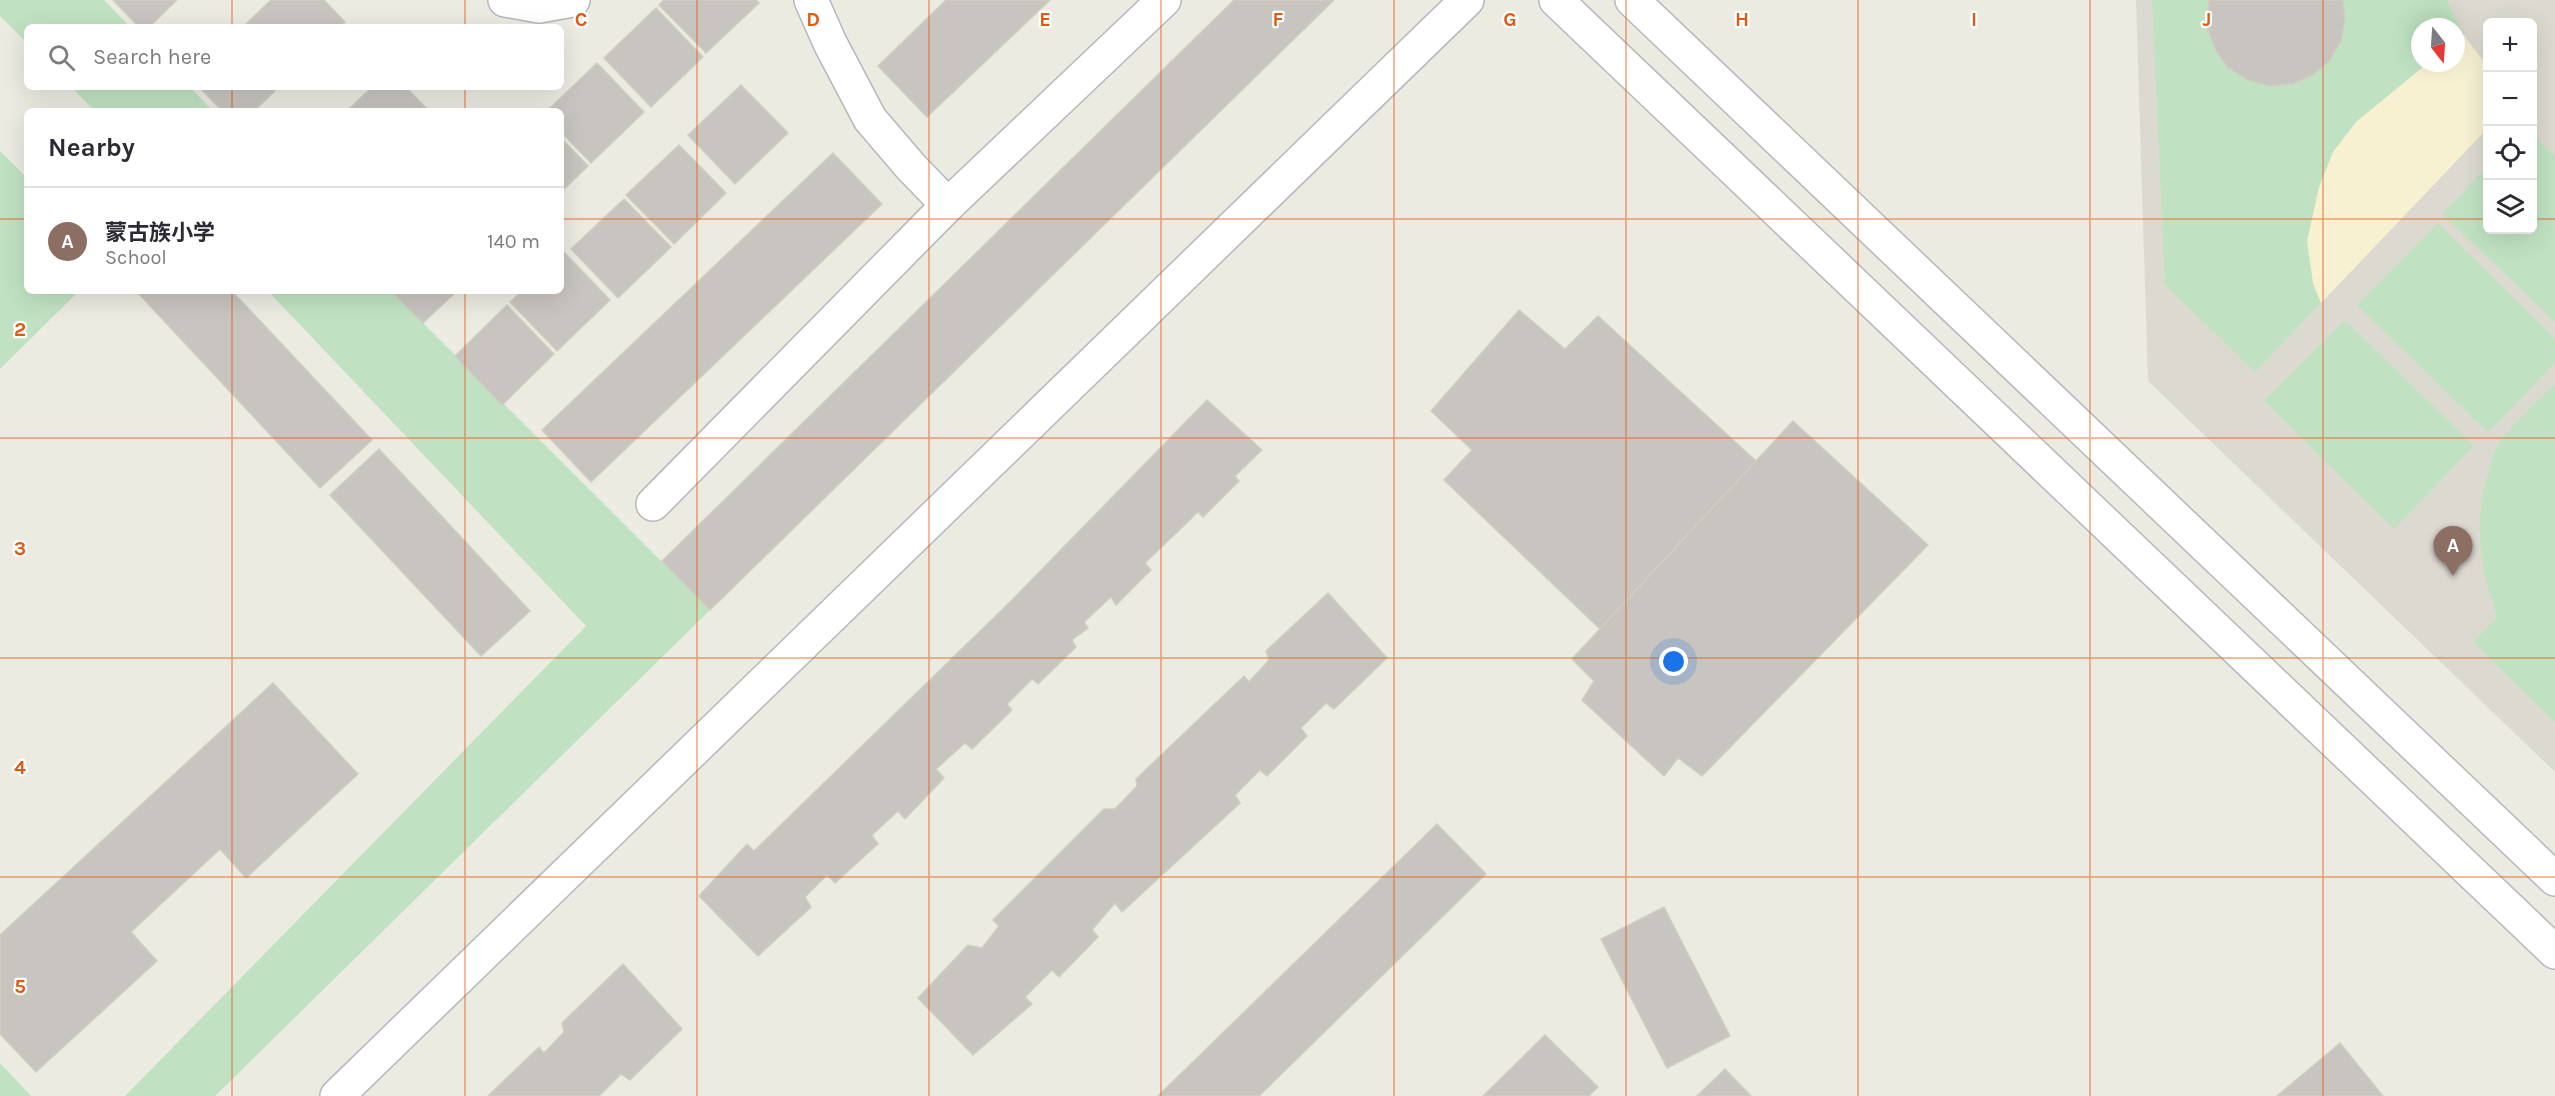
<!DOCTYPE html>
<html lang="en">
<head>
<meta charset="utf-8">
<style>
	body { margin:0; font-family:Karla,"Noto Sans SC",sans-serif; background:#f2f2f3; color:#2b2b33 }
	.controls { position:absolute; right:18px; top:18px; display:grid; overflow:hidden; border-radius:9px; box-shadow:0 6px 24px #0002 }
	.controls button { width:54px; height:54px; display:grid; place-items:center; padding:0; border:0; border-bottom:2px solid #e1e1e2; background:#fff; color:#2b2b33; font:30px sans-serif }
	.compass { position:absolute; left:2411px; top:18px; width:54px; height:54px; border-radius:50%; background:#fff; box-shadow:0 6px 24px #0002; rotate:163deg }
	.you { position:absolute; left:1674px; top:662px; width:21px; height:21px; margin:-15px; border:4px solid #fff; border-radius:50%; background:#1a73e8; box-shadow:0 0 0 9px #1a73e833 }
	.badge { display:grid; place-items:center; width:39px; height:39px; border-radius:50%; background:#ea580c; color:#fff; font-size:20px; font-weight:700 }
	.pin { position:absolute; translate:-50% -50px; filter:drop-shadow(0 2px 3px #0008) }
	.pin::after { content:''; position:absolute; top:32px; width:21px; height:18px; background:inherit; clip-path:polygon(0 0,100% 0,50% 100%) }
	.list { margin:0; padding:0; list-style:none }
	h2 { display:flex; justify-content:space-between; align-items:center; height:78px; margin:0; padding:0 24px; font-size:26px }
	h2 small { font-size:20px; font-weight:400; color:#7c7c81 }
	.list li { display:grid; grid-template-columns:39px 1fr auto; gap:18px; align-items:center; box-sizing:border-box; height:108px; padding:0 24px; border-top:2px solid #e1e1e2 }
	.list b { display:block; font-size:22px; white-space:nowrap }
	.list p { margin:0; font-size:20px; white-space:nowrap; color:#7c7c81 }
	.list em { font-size:20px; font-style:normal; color:#7c7c81 }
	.icon { flex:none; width:33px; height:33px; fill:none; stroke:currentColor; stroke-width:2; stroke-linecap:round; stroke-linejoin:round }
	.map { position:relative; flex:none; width:2555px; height:1096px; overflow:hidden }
	.search { position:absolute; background:#fff; box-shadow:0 6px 24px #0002; left:24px; top:24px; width:540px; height:66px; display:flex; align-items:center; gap:15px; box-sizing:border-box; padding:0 21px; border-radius:9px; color:#7c7c81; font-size:22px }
	.panel { position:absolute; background:#fff; box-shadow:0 6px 24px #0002; left:24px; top:108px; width:540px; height:186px; border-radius:9px }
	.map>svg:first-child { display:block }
	.education { fill:#dcdad0; fill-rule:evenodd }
	.green { fill:#c0e2c2 }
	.sand { fill:#f7f1d2 }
	.building { fill:#c8c4bf; stroke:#d0cdc1; stroke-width:1.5 }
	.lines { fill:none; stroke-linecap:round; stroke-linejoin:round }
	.minor-casing { stroke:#b5b7bc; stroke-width:36 }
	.minor { stroke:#fff; stroke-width:33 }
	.grid { fill:none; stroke:#e15910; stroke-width:1.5; stroke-opacity:0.55 }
	.grid-label { font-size:20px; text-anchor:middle; font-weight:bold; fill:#e15910; stroke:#fff; stroke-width:4.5; stroke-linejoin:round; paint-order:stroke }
</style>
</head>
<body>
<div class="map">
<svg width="2555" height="1096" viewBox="0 0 2555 1096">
	<rect width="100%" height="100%" fill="#ecebe2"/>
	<path class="education" d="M2136 0H2555V772L2148 381ZM2488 22H2532V230H2488ZM2420 27H2456V63H2420Z"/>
	<g class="green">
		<polygon points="0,0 104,0 130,27 27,27 27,43 0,16"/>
		<polygon points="2152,0 2447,0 2463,34 2456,40 2456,27 2420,27 2420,63 2428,63 2356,122 2313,283 2321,303 2255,372 2165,285"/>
		<polygon points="71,87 190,87 213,111 95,111"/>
		<polygon points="2533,135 2555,156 2555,322 2442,214 2487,167 2488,230 2532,230"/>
		<polygon points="0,151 27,178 27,291 79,291 0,369"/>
		<polygon points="2438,223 2555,339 2555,363 2488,433 2357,305"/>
		<polygon points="268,291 391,291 710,610 215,1096 125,1096 586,626"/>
		<polygon points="2345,320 2474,446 2394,529 2264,401"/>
		<path d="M2555 384V722L2473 642 2497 617C2480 569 2473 524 2488 474 2491 466 2492 456 2496 448 2511 424 2535 403 2555 384Z"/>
		<polygon points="0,1063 31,1096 0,1096"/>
	</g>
	<polygon class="sand" points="2463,34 2487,66 2487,129 2321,303 2313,283 2307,241 2319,187 2333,152 2356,122 2428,63 2456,63 2456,40"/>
	<g class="building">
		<polygon points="113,0 177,0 149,27 139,27"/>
		<polygon points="271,0 324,0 345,22 340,27 248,27 246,24"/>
		<polygon points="664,0 756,0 759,3 706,53 659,5"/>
		<polygon points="946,0 1050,0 927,117 878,66"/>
		<polygon points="1234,0 1334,0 710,610 662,561"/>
		<polygon points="2209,0 2343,0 2345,19 2341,41 2330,60 2313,75 2292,84 2270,86 2248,80 2228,68 2215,49 2207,27"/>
		<polygon points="656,8 703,57 651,107 604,58"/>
		<polygon points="597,63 644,112 591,163 561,132 561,111 547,111"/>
		<polygon points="741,85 788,133 735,184 688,135"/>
		<polygon points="199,87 279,87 254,111 222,111"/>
		<polygon points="372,87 406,87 429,111 347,111"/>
		<polygon points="561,138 588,166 561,192"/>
		<polygon points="679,145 726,193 674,244 626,195"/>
		<polygon points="833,153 882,204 591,482 542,430"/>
		<polygon points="624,199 671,247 618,298 571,249"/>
		<polygon points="563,251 610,300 557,351 510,302 522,291 561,291"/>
		<polygon points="136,291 232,291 372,440 320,488"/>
		<polygon points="391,291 457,291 423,323"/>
		<polygon points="507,305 554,354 502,405 455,356"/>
		<polygon points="1519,310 1565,349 1598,316 1756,461 1600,629 1444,480 1472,450 1431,411"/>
		<polygon points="1207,400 1262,450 1235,476 1239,481 1203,517 1198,512 1145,563 1151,570 1116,605 1111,597 1084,622 1088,628 1072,640 1076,647 1038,684 1032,679 1007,704 1012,710 972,749 965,743 936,769 944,778 905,819 898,811 872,835 878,844 835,883 827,875 805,897 811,907 758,956 699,896 747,844 754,851 1013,599"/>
		<polygon points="1793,421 1928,545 1702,776 1678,758 1664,776 1582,700 1594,681 1572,659"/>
		<polygon points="379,449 530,611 481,656 330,495"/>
		<polygon points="1328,593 1387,658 1334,709 1326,703 1301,728 1307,736 1267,776 1260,770 1235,795 1240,803 1122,912 1115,903 1092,930 1098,937 1059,977 1052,970 1025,997 1032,1004 973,1055 918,998 968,945 982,948 999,926 993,920 1104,809 1115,809 1137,786 1136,779 1244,676 1249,682 1269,660 1266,651"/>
		<polygon points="273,683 358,774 246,878 220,849 131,932 157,961 36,1072 0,1034 0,935"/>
		<polygon points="1437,824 1486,874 1259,1096 1158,1096"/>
		<polygon points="1664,907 1730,1036 1667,1068 1601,939"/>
		<polygon points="623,964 682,1029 630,1080 621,1074 599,1096 488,1096 539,1047 544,1053 564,1032 562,1023"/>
		<polygon points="1545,1035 1598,1087 1589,1096 1483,1096"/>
		<polygon points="2340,1043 2383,1096 2277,1096"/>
		<polygon points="1725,1069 1751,1096 1697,1096"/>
	</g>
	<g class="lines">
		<g class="minor-casing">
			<g id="minor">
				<polyline points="505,0 539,6 573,0"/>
				<polyline points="1556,0 2555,952"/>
				<polyline points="1632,0 2555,879"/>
				<polyline points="948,205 1164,0"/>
				<polyline points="653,504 948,205 911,167 870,119 830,43 811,0"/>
				<polyline points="337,1096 1467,0"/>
			</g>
		</g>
		<use href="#minor" class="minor"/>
	</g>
	<path class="grid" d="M232 0V27M465 0V27M697 0V1096M929 0V1096M1161 0V1096M1394 0V1096M1626 0V1096M1858 0V1096M2090 0V1096M2323 0V1096M232 87V111M465 87V111M0 219H27M561 219H2488M2532 219H2555M232 291V1096M465 291V1096M0 438H2555M0 658H2555M0 877H2555"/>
	<g class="grid-label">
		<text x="581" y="26">C</text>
		<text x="813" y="26">D</text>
		<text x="1045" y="26">E</text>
		<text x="1278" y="26">F</text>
		<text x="1510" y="26">G</text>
		<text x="1742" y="26">H</text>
		<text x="1974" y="26">I</text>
		<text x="2207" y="26">J</text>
		<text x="20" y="336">2</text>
		<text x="20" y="555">3</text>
		<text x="20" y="774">4</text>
		<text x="20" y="993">5</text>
	</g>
</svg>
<div class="controls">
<button>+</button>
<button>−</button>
<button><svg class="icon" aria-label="locate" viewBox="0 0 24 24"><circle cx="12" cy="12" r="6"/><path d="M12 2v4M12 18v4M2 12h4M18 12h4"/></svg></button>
<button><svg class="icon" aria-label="layers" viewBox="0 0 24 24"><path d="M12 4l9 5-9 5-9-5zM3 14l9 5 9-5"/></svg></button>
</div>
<svg class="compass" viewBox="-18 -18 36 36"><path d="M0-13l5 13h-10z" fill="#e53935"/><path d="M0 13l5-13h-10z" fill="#7c7c81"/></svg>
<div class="you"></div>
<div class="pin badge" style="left:2453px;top:576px;background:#8d6e63">A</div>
<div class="search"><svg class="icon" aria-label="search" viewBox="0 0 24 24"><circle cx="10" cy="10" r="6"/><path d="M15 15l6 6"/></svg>Search here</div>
<section class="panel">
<h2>Nearby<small></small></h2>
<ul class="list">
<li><span class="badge" style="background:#8d6e63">A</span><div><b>蒙古族小学</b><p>School</p></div><em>140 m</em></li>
</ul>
</section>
</div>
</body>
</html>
